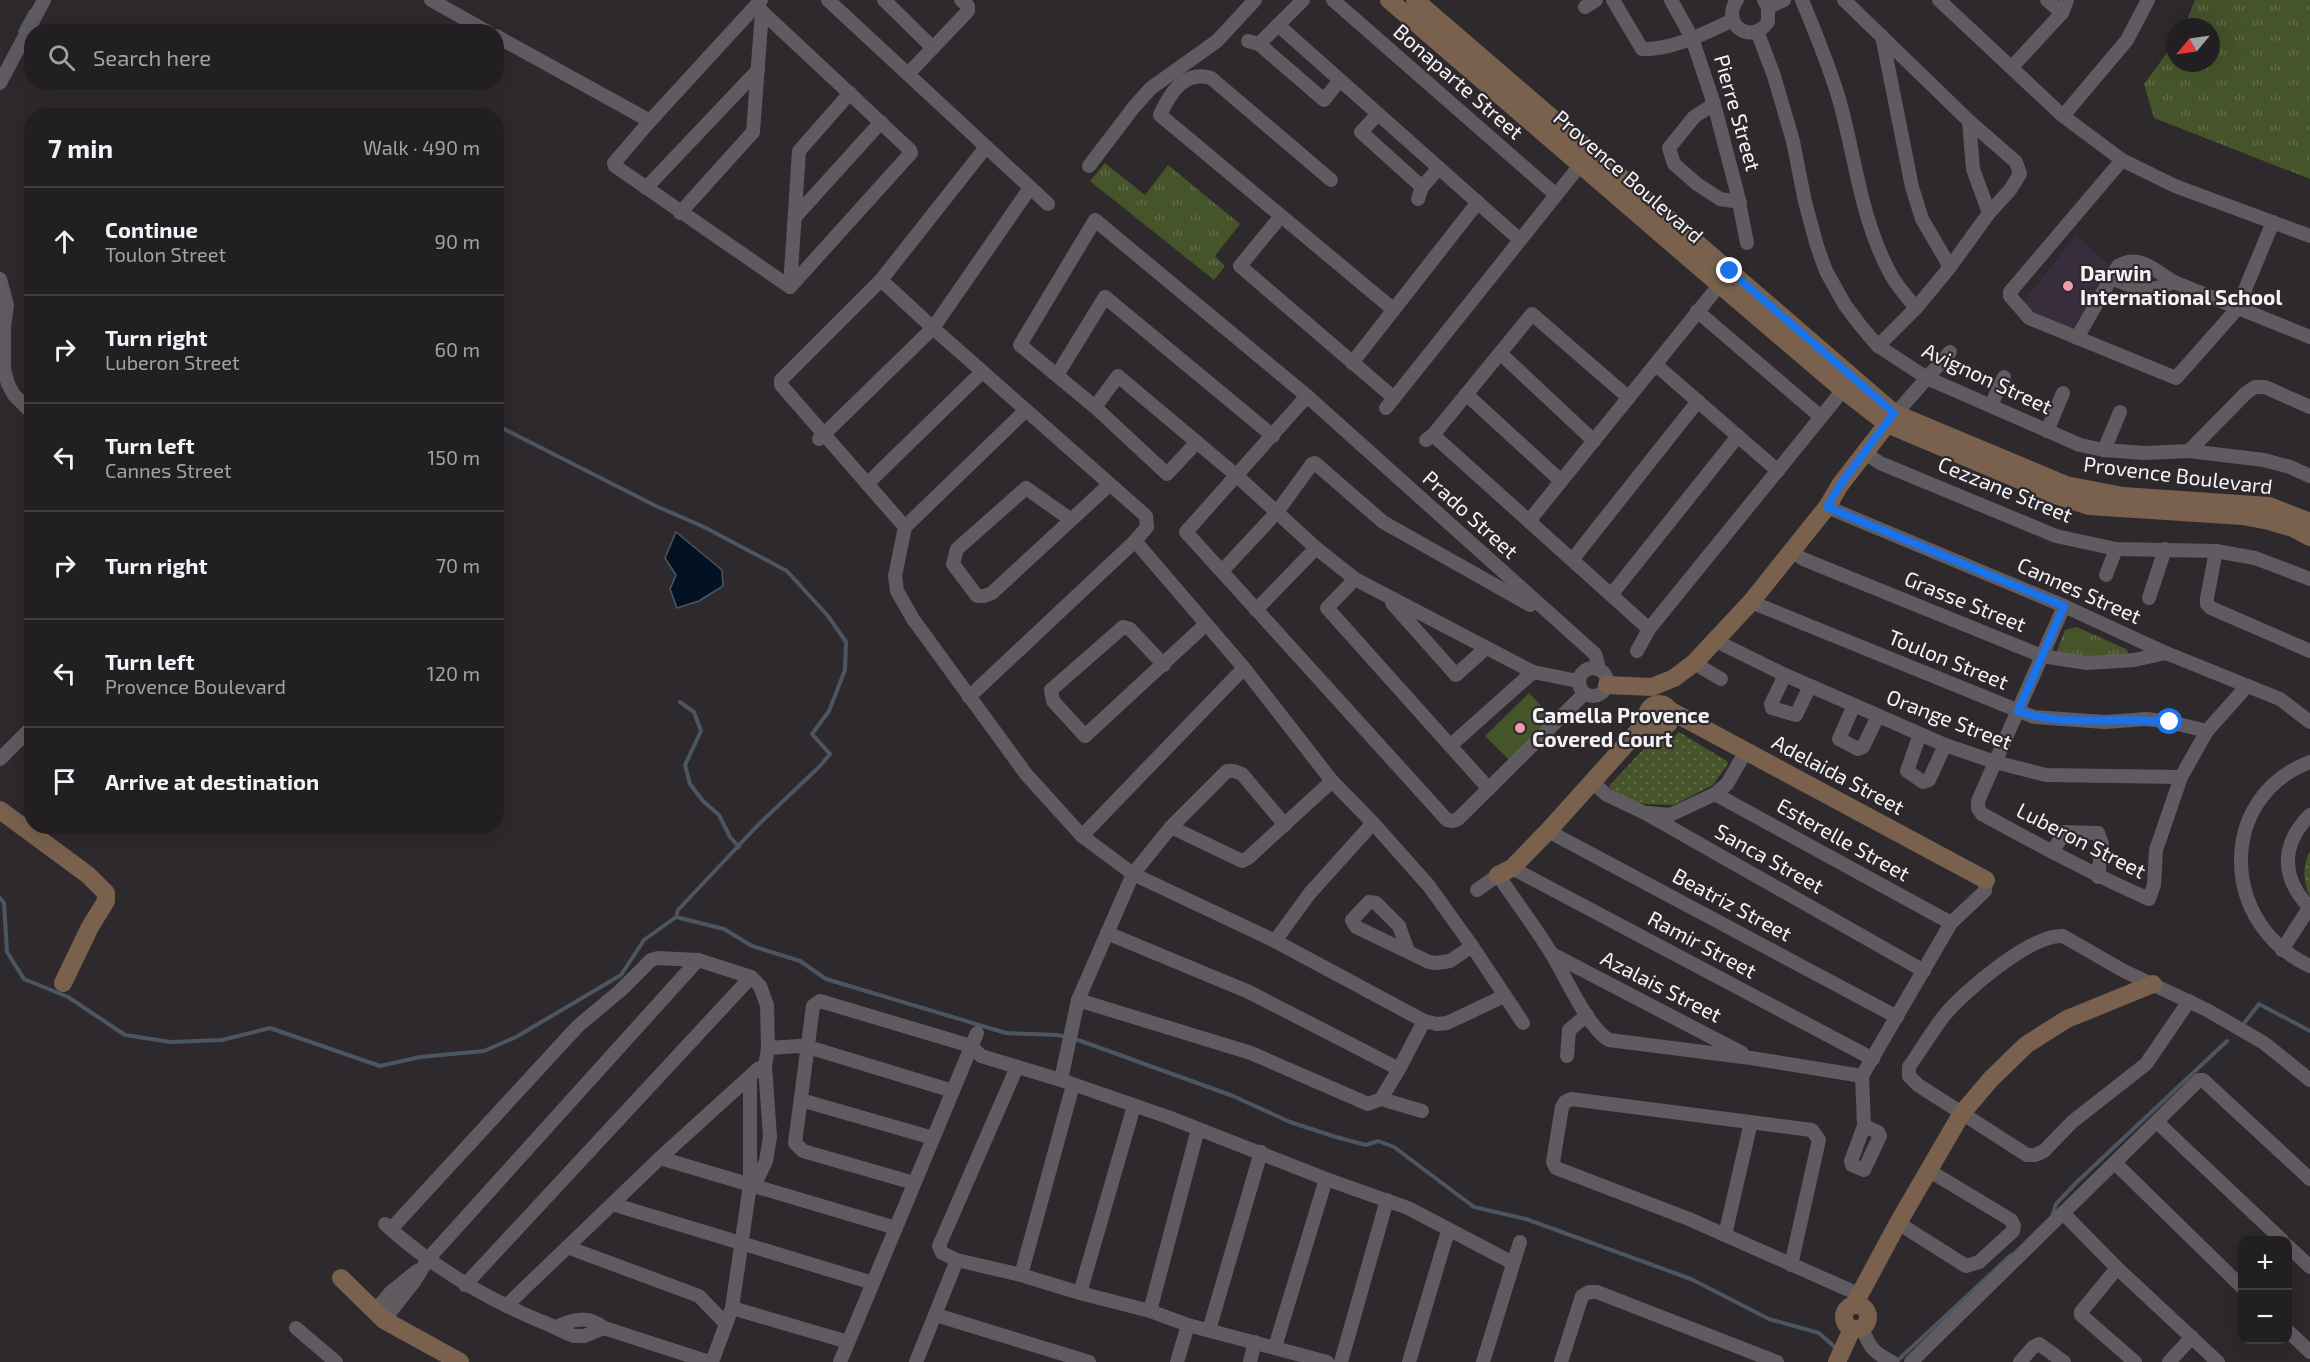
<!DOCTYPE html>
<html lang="en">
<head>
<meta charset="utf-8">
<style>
	body { margin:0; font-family:"Exo 2",sans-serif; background:#2e2c2f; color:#f1f3f6 }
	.controls { position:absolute; right:18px; bottom:18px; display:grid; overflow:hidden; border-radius:12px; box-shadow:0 6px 24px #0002 }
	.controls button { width:54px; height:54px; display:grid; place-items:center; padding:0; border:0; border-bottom:2px solid #3f3d40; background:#221f22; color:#f1f3f6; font:30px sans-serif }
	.compass { position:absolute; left:2166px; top:18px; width:54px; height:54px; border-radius:50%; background:#221f22; box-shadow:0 6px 24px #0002; rotate:241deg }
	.stop { position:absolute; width:18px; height:18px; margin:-14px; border:4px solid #1a73e8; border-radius:50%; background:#fff }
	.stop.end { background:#1a73e8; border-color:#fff; box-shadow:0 2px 6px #0008 }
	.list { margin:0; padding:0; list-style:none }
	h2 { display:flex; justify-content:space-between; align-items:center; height:78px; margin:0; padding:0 24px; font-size:26px }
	h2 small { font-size:20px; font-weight:400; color:#a2a2a5 }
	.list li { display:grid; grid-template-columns:39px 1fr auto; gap:18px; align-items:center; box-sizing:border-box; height:108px; padding:0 24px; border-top:2px solid #3f3d40 }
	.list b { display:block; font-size:22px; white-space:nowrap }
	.list p { margin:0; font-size:20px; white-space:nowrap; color:#a2a2a5 }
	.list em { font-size:20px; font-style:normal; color:#a2a2a5 }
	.icon { flex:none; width:33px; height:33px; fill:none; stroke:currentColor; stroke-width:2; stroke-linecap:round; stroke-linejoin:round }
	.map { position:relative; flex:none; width:2310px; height:1362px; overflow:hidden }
	.search { position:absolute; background:#221f22; box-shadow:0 6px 24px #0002; left:24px; top:24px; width:480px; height:66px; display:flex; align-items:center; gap:15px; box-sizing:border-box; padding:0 21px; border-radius:24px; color:#a2a2a5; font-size:22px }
	.panel { position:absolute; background:#221f22; box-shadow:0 6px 24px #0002; left:24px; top:108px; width:480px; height:726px; border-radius:24px }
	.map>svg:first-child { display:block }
	.education { fill:#382d3c }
	.grass { fill:url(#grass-tufts) }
	.park { fill:url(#park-dots) }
	.pitch { fill:#46542a }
	.water { fill:#021222; stroke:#4b5662; stroke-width:1.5 }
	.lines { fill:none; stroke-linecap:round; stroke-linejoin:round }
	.stream { stroke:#4b5662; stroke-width:4 }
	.street { stroke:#605b60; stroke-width:14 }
	.secondary { stroke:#79614e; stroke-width:18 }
	.route { stroke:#1a73e8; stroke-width:8 }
	.poi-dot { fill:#f29aae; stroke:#2d292d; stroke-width:2 }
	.labels { text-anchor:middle; stroke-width:4.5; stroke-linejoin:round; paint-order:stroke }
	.street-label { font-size:21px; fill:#f5f3f6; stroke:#2d292d }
	.poi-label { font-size:21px; font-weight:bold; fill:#f5f3f6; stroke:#2d292d; text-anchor:start }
</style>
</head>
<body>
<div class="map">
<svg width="2310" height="1362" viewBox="0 0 2310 1362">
	<defs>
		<pattern id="grass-tufts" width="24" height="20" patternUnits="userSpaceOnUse" patternTransform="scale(1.5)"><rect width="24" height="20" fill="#46542a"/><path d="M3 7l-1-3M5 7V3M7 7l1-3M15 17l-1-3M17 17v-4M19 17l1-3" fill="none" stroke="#616d4a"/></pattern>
		<pattern id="park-dots" width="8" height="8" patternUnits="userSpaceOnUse" patternTransform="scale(1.5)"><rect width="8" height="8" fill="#46542a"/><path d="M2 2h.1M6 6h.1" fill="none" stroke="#616d4a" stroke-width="1.8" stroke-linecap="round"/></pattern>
	</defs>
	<rect width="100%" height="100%" fill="#2d292d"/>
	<polygon class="education" points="2076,235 2112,267 2072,335 2019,311 2021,305"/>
	<g class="grass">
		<polygon points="2195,0 2310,0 2310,179 2154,118 2144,84 2175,42 2175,63 2211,63 2211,27 2184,27"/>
		<polygon points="1105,163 1145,195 1168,165 1240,224 1215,256 1225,266 1214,280 1090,181"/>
		<polygon points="2077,627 2126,649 2128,652 2126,658 2108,661 2056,653 2065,630"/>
	</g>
	<g class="park">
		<polygon points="1679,732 1727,761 1728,764 1713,785 1674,805 1645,804 1633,801 1611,789 1609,786 1650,742 1669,741"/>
		<path d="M2310 851V897C2303 881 2302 866 2310 851Z"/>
	</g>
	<polygon class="pitch" points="1529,693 1554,719 1511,762 1485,736"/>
	<polygon class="water" points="676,532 722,570 723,586 699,601 677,608 670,589 676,575 665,558"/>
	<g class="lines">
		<g class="stream">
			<polyline points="20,31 31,11"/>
			<polyline points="496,425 656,506 704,527 787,571 828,616 846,642 845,670 829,711 812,734 830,754 820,766 758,825 678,910 676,917"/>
			<polyline points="680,702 694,712 701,731 685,765 690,784 703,801 719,815 730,837 739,847"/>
			<polyline points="0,898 4,903 7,952 24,979 68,997 125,1035 171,1042 222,1040 270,1028 380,1066 420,1057 484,1051 516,1037 621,975 644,940 676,917 724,929 752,946 800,961 826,979 1006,1033 1058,1035 1081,1041 1233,1096 1290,1122 1336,1137 1366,1145 1378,1141 1394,1147 1474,1207 1526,1219 1691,1279 1769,1319 1819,1333 1837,1349"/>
			<polyline points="2242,1026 2259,1004 2310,1031"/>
			<polyline points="2052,1217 2056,1204 2078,1181 2227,1041"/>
			<polyline points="1896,1362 2011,1255"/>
		</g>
		<g class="street">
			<polyline points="431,0 488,32"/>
			<polyline points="761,0 650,121 614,163 615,166 790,287"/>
			<polyline points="828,0 1048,204"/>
			<polyline points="884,0 933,48"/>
			<polyline points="1333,0 1556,195"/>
			<path d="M1613 0 1642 49C1671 51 1707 32 1733 20"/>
			<polyline points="1671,0 1692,38 1714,104 1737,192 1747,243"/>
			<path d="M1737 0C1720 24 1751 46 1768 22V7L1764 0"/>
			<path d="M1802 0C1815 32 1829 65 1839 99 1856 159 1860 218 1891 275 1897 286 1907 297 1916 308"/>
			<polyline points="1844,0 1969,121 2016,162 2020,174 2010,190 1989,213 1950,267 1916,308 1878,346"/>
			<polyline points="1939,0 2063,116 2122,160 2175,186 2310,236"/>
			<polyline points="2047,0 2062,13"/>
			<polyline points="756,6 910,150 911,153 790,287"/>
			<polyline points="1585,7 1596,0"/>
			<polyline points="1768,7 1784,0"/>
			<polyline points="1278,25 1520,240"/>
			<polyline points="1757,31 1774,76 1793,141 1805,202 1817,246 1826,271 1845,305 1860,325 1878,346 1927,378 2080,445 2104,450 2145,453 2189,451 2264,460 2290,467 2310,476"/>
			<polyline points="496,36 650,121"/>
			<polyline points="1882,36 1912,187 1922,219 1950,267"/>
			<polyline points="1248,41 1259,44 1324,100 1340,80"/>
			<polyline points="1259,44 1303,0"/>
			<polyline points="2012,67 2062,13 2067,0"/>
			<polyline points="908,74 968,11 968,6 961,0"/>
			<polyline points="0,83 44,0"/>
			<polyline points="1714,104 1694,117 1669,148 1674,164 1697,184 1720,199 1740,202"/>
			<polyline points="1378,114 1361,132 1422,187"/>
			<polyline points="2063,116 2127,40 2148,0"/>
			<polyline points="1969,121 1973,169 1989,213"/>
			<polyline points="2122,160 2010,292 2010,296 2029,318 2176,378 2237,309 2273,222"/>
			<polyline points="1089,166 1134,107 1151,88 1217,41 1255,0"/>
			<path d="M1331 180 1211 78C1184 70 1170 93 1160 115L1394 310"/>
			<polyline points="646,188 758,70"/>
			<polyline points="1418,199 1422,187 1439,168"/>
			<polyline points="680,213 753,132 762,11"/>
			<polyline points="1281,216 1240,266 1394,398"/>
			<polyline points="795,217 881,122"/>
			<path d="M2111 278C2136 288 2148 294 2174 282L2310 337"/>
			<polyline points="0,279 7,305 4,327 4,369 8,384 14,395 32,413"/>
			<polyline points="881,280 933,328 1146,516 1147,527 1135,541 969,697"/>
			<polyline points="790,287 799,151 850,93"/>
			<polyline points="1697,311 1821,417"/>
			<path d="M2077 338 2118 266C2139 253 2155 271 2174 282"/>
			<polyline points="1500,353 1594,441"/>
			<polyline points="1352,363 1478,202"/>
			<polyline points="1656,365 1778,471"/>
			<polyline points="1057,375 1105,297 1273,436"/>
			<polyline points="1466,394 1561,481"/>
			<polyline points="1307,396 1186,532 1447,820 1453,821 1458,819 1584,694"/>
			<polyline points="1991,405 2004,377"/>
			<polyline points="1095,407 1118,376 1237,476 1316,548 1355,579 1533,672 1578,681"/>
			<polyline points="1386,408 1585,159"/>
			<polyline points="1025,411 905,527 895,576 897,591 913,619 1026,774 1082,836 1133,874 1275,941 1424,1021 1437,1024 1447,1023 1504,996"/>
			<polyline points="1890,420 1950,352"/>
			<polyline points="2047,431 2063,393"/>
			<polyline points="1433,435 1649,629"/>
			<polyline points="819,439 933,328 1030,188"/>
			<polyline points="1426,440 1433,435 1532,314 1629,398"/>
			<polyline points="1197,442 1167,474 1095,407 1020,345 1095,220 1307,396 1595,654 1598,664 1597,669"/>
			<polyline points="2104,450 2120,412"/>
			<polyline points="2189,451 2246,393 2255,387 2265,387 2310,407"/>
			<polyline points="1865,453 1880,463 2056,536 2116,549 2216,551 2255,558 2310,579"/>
			<polyline points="867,484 982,372"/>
			<polyline points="1827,507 2064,606 2166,653 2280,699 2310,722"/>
			<polyline points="1070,519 1026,488 957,549 953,564 977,596 984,596 992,593 1109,485"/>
			<polyline points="1529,521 1725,278"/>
			<polyline points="905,527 781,385 781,380 881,280 986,147"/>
			<polyline points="1135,541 1244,668 1332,781 1373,823 1429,886 1472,946 1523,1023"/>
			<polyline points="1791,551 1803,559 2042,656 2087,663 2134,660 2166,653"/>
			<polyline points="2216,551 2207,598 2207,604 2211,608 2310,651"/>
			<polyline points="1572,560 1698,401"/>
			<polyline points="1222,571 1277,512 1312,464 1315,463 1383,522 1530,605"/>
			<polyline points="2106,575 2116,549"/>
			<polyline points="1355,579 1327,608 1489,789"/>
			<polyline points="1611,595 1738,436"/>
			<polyline points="2149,598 2165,549"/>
			<polyline points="1751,602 2034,717 2105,722 2147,719 2170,722 2207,731"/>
			<polyline points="1392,603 1456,675 1486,648"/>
			<path d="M2064 606 1978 801V808L1982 814C2037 844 2092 874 2149 899L2154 885 2156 850 2181 777 2207 731 2247 686"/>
			<polyline points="1256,610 1316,548"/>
			<polyline points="1716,641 1785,675 1854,705 1945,745 1995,762 2046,775 2181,777"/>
			<polyline points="1637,651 1649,629 1843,390"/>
			<polyline points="1694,663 1721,679"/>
			<polyline points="1164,665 1130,629 1123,627 1051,690 1053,701 1085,736 1205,625"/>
			<circle cx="1593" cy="682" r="14"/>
			<polyline points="1785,675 1771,704 1772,708 1796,715 1810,686"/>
			<polyline points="1854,705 1839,739 1858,749 1863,747 1878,716"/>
			<polyline points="1920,734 1907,771 1923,782 1929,780 1945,745"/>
			<polyline points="1451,745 1533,672"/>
			<polyline points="0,759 32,727"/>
			<path d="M2310 762C2215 798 2221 926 2310 966"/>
			<polyline points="1593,783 1607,795 1645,813 1924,971"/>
			<polyline points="1715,794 1951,923"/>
			<polyline points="1649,813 1670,815 1715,794 1727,784 1746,751"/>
			<path d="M2310 815C2280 845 2281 878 2310 908"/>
			<polyline points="1171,827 1242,861 1248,858 1332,781"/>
			<polyline points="1548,831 1897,1017"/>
			<polyline points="1082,836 1244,668"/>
			<polyline points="2052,852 2065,832 2098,833 2102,844 2098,877"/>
			<polyline points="1512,868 1873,1059"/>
			<path d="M1477 890 1498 875C1516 902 1536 928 1553 956 1566 978 1589 1029 1609 1040L1751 1058 1862 1076"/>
			<polyline points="1107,933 1249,992 1399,1069"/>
			<polyline points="1275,941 1310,893 1373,823"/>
			<polyline points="2282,950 2309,908"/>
			<polyline points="1408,951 1399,926 1376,903 1369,902 1352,920 1356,927 1429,962 1437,963 1450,961 1472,946"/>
			<polyline points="1552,954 1742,1053"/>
			<polyline points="1078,1000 1251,1053 1368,1104 1381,1099 1422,1111"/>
			<path d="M2189 1001 2146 1064 2072 1122 2044 1151 2035 1155H2027L1918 1085 1909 1076V1067C1920 1051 1931 1033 1943 1017 1963 992 2031 934 2063 936L2124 971 2207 1010 2264 1043 2310 1080"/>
			<polyline points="768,1048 799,1046 808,1047 953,1091"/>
			<polyline points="1567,1056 1569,1030 1587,1015"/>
			<polyline points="1017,1067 939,1246 942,1253 957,1260 1021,1275 1080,1293 1150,1311 1188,1325 1327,1362"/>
			<polyline points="1061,1080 1078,1000 1133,874 1171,827 1227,771 1234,771 1242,774 1285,825"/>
			<polyline points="1381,1099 1399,1069 1424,1021"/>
			<polyline points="801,1100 933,1138"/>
			<polyline points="2157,1122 2282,1240"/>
			<polyline points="1864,1126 1878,1132 1880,1136 1864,1170 1852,1165 1851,1161 1864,1126 1862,1076 1951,923 1985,891 1986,880"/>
			<polyline points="660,1158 896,1228"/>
			<polyline points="2115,1163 2242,1287"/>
			<polyline points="914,1183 803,1151 795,1143 813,1006 820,1001 971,1046 981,1056 1061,1080 1168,1117 1326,1179 1408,1208 1513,1263"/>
			<polyline points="754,1186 766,1161 770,1137 765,1066"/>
			<polyline points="612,1204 873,1283"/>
			<polyline points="1898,1223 1966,1266 1979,1262 2013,1231 2014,1226 2011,1220 1928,1170"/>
			<path d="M385 1224C431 1266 483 1297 540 1321 552 1325 562 1332 574 1336H584L604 1328"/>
			<polyline points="391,1229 578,1026 621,990 651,960 658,958 698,960 751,977 760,986 767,1005 768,1048 765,1066 758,1069 660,1158 506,1306"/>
			<polyline points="1725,1235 1751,1122"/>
			<polyline points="2288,1246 2310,1267"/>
			<polyline points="567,1247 699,1296 726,1324"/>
			<polyline points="1791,1265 1819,1140 1812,1130 1571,1099 1565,1102 1562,1107 1553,1162 1556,1168 1689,1219 1847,1289 1859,1294"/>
			<polyline points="2117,1268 2081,1312 2081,1315 2135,1362"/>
			<polyline points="1021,1275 1073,1085"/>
			<polyline points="465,1285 751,977"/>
			<polyline points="1080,1293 1134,1106"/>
			<polyline points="732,1308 848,1342"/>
			<polyline points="375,1311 390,1293 417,1271"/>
			<polyline points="1150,1311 1198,1129"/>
			<polyline points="936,1315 1089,1362"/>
			<polyline points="384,1320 414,1282 428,1259 698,960"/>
			<path d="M556 1327C573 1319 588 1315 604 1328L709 1362"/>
			<polyline points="296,1328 336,1362"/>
			<path d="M1862 1328C1870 1348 1873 1352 1892 1362"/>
			<polyline points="1209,1330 1261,1152"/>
			<polyline points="2288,1331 2310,1352"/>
			<polyline points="1275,1347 1326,1179"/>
			<polyline points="712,1362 732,1308 750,1185 750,1077"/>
			<polyline points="840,1362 977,1033"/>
			<polyline points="916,1362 957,1260"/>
			<polyline points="1177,1362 1188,1325"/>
			<polyline points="1250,1362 1255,1342"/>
			<polyline points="1341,1362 1387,1200"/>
			<polyline points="1409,1362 1448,1231"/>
			<polyline points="1483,1362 1520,1242"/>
			<polyline points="1561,1362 1582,1296 1589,1292 1597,1292 1777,1362"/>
			<polyline points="1911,1362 2063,1213"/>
			<polyline points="2020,1362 2033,1347 2039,1344 2064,1362"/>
			<polyline points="2169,1362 2192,1337"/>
			<polyline points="2218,1362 2117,1268 2063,1213 2199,1080 2203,1080 2310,1179"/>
		</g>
		<g class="secondary">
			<polyline points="1389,0 1720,285 1843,390 1887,424 2058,496 2089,506 2243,516 2269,521 2293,528 2310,537"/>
			<polyline points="1415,0 1894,413 2066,485 2123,496 2269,506 2310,522"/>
			<polyline points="1607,685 1652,687 1674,678 1694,663 1751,602 1827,507 1840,485 1887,424"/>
			<circle cx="1659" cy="716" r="12"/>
			<polyline points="1669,710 1986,880"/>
			<polyline points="0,810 88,875 106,893 106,901 90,927 63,983"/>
			<polyline points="1498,875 1512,868 1548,831 1647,721"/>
			<polyline points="341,1278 384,1320 460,1362"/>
			<circle cx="1856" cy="1317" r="12"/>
			<polyline points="1854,1305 1898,1223 1962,1113 1991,1079 2026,1045 2067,1019 2153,984"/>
			<polyline points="1837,1362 1852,1329"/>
		</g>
	</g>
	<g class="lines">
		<path class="route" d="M1730 271 1894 413 1840 485 1827 507 2064 606 2018 711C2067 728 2119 716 2170 722"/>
	</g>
	<g class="poi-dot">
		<circle cx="2068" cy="286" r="6"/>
		<circle cx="1520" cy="728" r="6"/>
	</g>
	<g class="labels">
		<g class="street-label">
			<text transform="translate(1458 82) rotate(41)" y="7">Bonaparte Street</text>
			<text transform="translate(1737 113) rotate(74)" y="7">Pierre Street</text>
			<text transform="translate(1628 177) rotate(41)" y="7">Provence Boulevard</text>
			<text transform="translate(1987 379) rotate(25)" y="7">Avignon Street</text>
			<text transform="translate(2178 476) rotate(7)" y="7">Provence Boulevard</text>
			<text transform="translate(2005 490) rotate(22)" y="7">Cezzane Street</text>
			<text transform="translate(1470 515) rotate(42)" y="7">Prado Street</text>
			<text transform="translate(2079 591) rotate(24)" y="7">Cannes Street</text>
			<text transform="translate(1965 602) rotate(22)" y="7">Grasse Street</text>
			<text transform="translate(1948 660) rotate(22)" y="7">Toulon Street</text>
			<text transform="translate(1949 720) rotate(21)" y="7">Orange Street</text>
			<text transform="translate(1838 775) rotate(28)" y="7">Adelaida Street</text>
			<text transform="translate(1843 840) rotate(29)" y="7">Esterelle Street</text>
			<text transform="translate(2081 841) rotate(27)" y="7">Luberon Street</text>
			<text transform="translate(1769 859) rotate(29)" y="7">Sanca Street</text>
			<text transform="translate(1732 905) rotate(28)" y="7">Beatriz Street</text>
			<text transform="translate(1702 945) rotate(28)" y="7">Ramir Street</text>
			<text transform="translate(1661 987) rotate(27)" y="7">Azalais Street</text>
		</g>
		<g class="poi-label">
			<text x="2080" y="281">Darwin<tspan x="2080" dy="24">International School</tspan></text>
			<text x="1532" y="723">Camella Provence<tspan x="1532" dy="24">Covered Court</tspan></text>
		</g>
	</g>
</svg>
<div class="controls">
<button>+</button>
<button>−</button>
</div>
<svg class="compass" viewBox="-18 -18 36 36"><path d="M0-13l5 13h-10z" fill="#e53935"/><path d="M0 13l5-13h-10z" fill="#a2a2a5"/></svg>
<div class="stop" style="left:2170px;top:722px"></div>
<div class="stop end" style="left:1730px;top:271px"></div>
<div class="search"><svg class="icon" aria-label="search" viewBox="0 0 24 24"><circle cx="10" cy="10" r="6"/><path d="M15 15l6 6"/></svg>Search here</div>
<section class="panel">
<h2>7 min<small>Walk · 490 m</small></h2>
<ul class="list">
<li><svg class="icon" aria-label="ahead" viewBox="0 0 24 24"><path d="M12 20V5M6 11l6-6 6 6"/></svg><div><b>Continue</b><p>Toulon Street</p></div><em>90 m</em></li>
<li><svg class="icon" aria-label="right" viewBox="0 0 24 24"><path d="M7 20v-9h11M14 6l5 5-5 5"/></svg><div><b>Turn right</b><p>Luberon Street</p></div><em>60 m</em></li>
<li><svg class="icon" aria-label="left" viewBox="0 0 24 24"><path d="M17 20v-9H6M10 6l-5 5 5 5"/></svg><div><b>Turn left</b><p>Cannes Street</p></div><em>150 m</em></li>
<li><svg class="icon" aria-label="right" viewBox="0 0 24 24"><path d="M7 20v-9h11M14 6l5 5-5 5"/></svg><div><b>Turn right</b></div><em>70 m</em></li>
<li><svg class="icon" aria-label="left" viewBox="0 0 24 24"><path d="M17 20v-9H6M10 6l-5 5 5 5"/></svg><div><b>Turn left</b><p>Provence Boulevard</p></div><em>120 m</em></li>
<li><svg class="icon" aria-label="arrive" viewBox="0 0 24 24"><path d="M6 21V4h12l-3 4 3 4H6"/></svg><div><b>Arrive at destination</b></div></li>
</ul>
</section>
</div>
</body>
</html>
